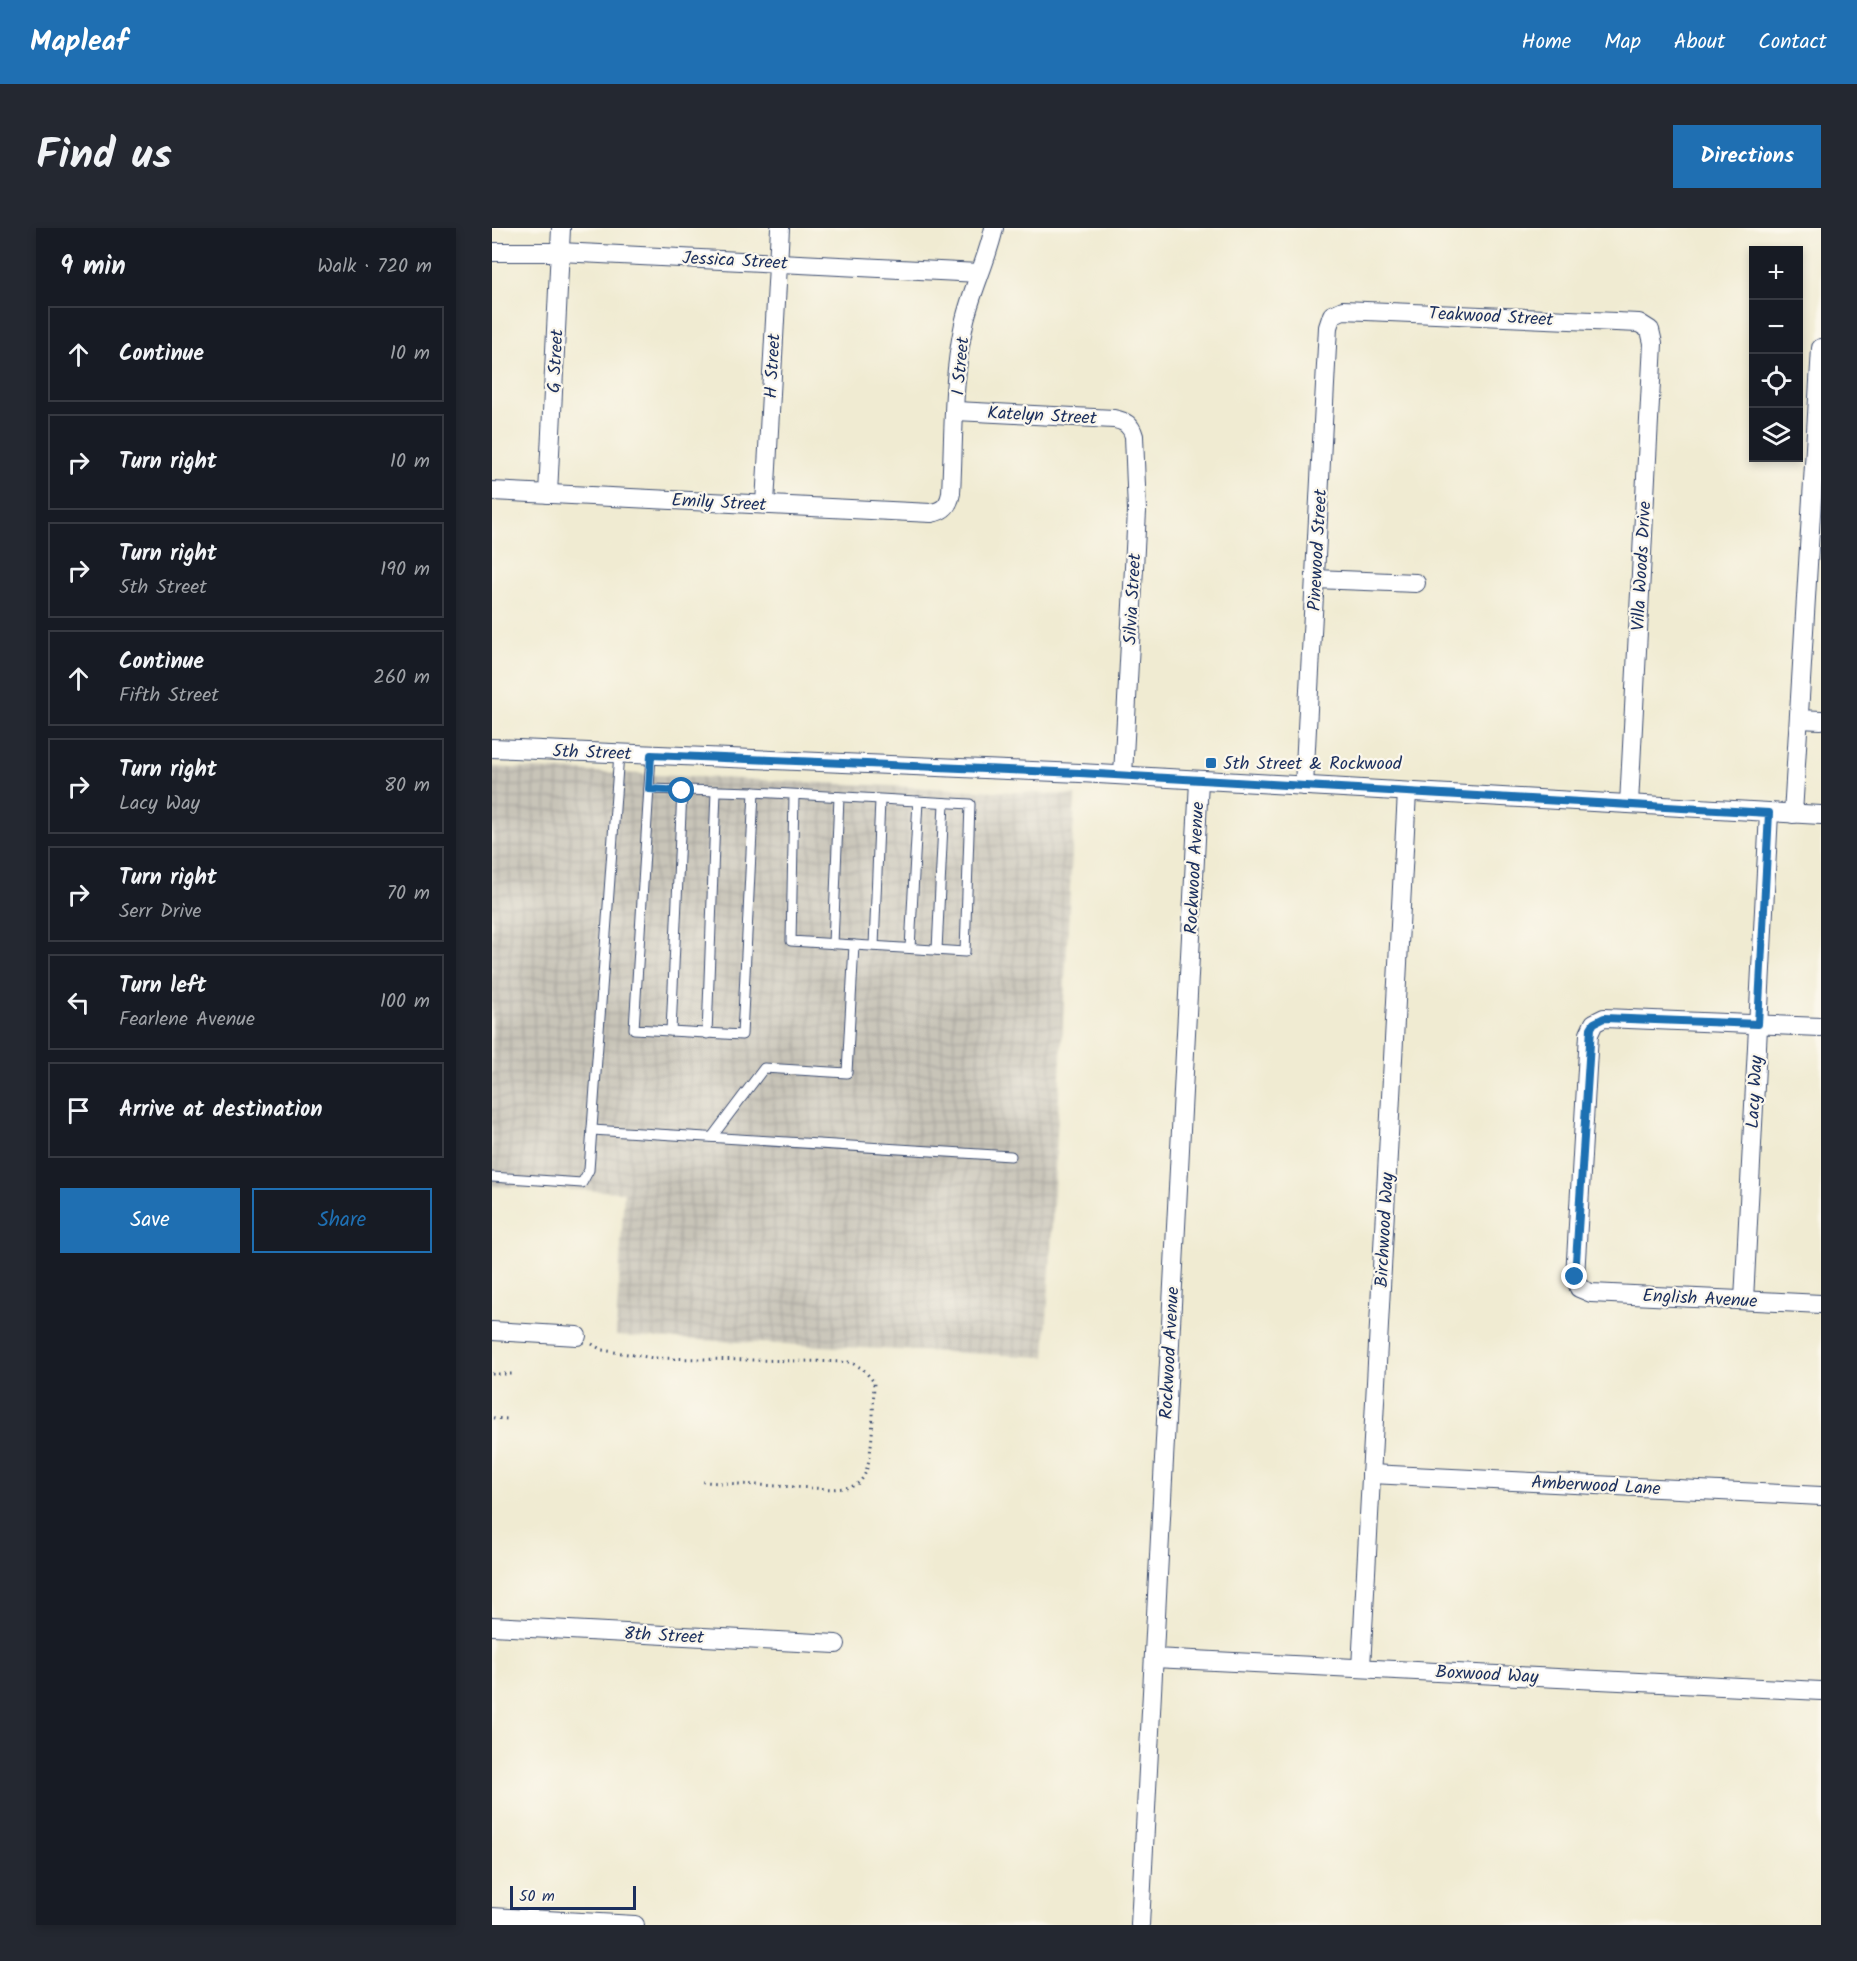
<!DOCTYPE html>
<html lang="en">
<head>
<meta charset="utf-8">
<style>
	body { margin:0; font-family:Kalam,sans-serif; background:#242831; color:#f1f3f6 }
	.controls { position:absolute; right:18px; top:18px; display:grid; overflow:hidden; border-radius:0px; box-shadow:0 3px 9px #0003 }
	.controls button { width:54px; height:54px; display:grid; place-items:center; padding:0; border:0; border-bottom:2px solid #363941; background:#171b24; color:#f1f3f6; font:30px sans-serif }
	.scale { position:absolute; left:18px; bottom:15px; width:126px; box-sizing:border-box; padding-left:6px; border:3px solid #1b2f5e; border-top:0; font-size:16px; line-height:21px; white-space:nowrap; color:#1b2f5e; -webkit-text-stroke:4px #fbf7ec; paint-order:stroke }
	.stop { position:absolute; width:18px; height:18px; margin:-14px; border:4px solid #1f6fb2; border-radius:50%; background:#fff }
	.stop.end { background:#1f6fb2; border-color:#fff; box-shadow:0 2px 6px #0008 }
	.list { margin:0; padding:0; list-style:none }
	h2 { display:flex; justify-content:space-between; align-items:center; height:78px; margin:0; padding:0 24px; font-size:26px }
	h2 small { font-size:20px; font-weight:400; color:#9ea1a6 }
	.list li { display:grid; grid-template-columns:39px 1fr auto; gap:18px; align-items:center; box-sizing:border-box; height:96px; margin:0 12px 12px; padding:0 12px; border:2px solid #363941; border-radius:0px }
	.list b { display:block; font-size:22px; white-space:nowrap }
	.list p { margin:0; font-size:20px; white-space:nowrap; color:#9ea1a6 }
	.list em { font-size:20px; font-style:normal; color:#9ea1a6 }
	.actions { display:flex; gap:12px; padding:18px 24px }
	.actions a { flex:1; padding:14px 0; border:2px solid #1f6fb2; border-radius:0px; text-align:center; font-size:21px; color:#1f6fb2 }
	.actions .main { background:#1f6fb2; color:#fff }
	.icon { flex:none; width:33px; height:33px; fill:none; stroke:currentColor; stroke-width:2; stroke-linecap:round; stroke-linejoin:round }
	.map { position:relative; flex:none; width:1329px; height:1697px; overflow:hidden; border-radius:0px }
	header { display:flex; align-items:center; gap:36px; box-sizing:border-box; height:84px; padding:0 30px; background:#1f6fb2; color:#fff }
	header strong { font-size:28px }
	nav { display:flex; gap:33px; margin-inline-start:auto; font-size:21px }
	.intro { display:flex; align-items:center; justify-content:space-between; box-sizing:border-box; height:144px; padding:0 36px }
	h1 { margin:0; font-size:42px }
	.button { padding:15px 27px; border-radius:0px; background:#1f6fb2; color:#fff; font-size:21px; font-weight:700 }
	main { display:flex; gap:36px; padding:0 36px }
	aside { flex:1; background:#171b24; border-radius:0px; box-shadow:0 3px 9px #0003 }
	.map>svg:first-child { display:block }
	.industrial { fill:url(#industrial-grid) }
	.lines { fill:none; stroke-linecap:round; stroke-linejoin:round }
	.service-casing { stroke:#3b4b6f; stroke-width:11 }
	.minor-casing { stroke:#3b4b6f; stroke-width:20 }
	.path { stroke:#3b4b6f; stroke-width:3; stroke-dasharray:1.5 4.5; stroke-linecap:butt }
	.service { stroke:#fff; stroke-width:9 }
	.minor { stroke:#fff; stroke-width:18 }
	.route { stroke:#1f6fb2; stroke-width:8 }
	.poi-dot { fill:#1f6fb2; stroke:#fbf7ec; stroke-width:2 }
	.labels { text-anchor:middle; stroke-width:4.5; stroke-linejoin:round; paint-order:stroke }
	.street-label { font-size:18px; fill:#1b2f5e; stroke:#fbf7ec }
	.poi-label { font-size:18px; fill:#1b2f5e; stroke:#fbf7ec; text-anchor:start }
</style>
</head>
<body>
<header>
<strong>Mapleaf</strong>
<nav><a>Home</a><a>Map</a><a>About</a><a>Contact</a></nav>
</header>
<div class="intro"><h1>Find us</h1><a class="button">Directions</a></div>
<main>
<aside>
<h2>9 min<small>Walk · 720 m</small></h2>
<ul class="list">
<li><svg class="icon" aria-label="ahead" viewBox="0 0 24 24"><path d="M12 20V5M6 11l6-6 6 6"/></svg><div><b>Continue</b></div><em>10 m</em></li>
<li><svg class="icon" aria-label="right" viewBox="0 0 24 24"><path d="M7 20v-9h11M14 6l5 5-5 5"/></svg><div><b>Turn right</b></div><em>10 m</em></li>
<li><svg class="icon" aria-label="right" viewBox="0 0 24 24"><path d="M7 20v-9h11M14 6l5 5-5 5"/></svg><div><b>Turn right</b><p>5th Street</p></div><em>190 m</em></li>
<li><svg class="icon" aria-label="ahead" viewBox="0 0 24 24"><path d="M12 20V5M6 11l6-6 6 6"/></svg><div><b>Continue</b><p>Fifth Street</p></div><em>260 m</em></li>
<li><svg class="icon" aria-label="right" viewBox="0 0 24 24"><path d="M7 20v-9h11M14 6l5 5-5 5"/></svg><div><b>Turn right</b><p>Lacy Way</p></div><em>80 m</em></li>
<li><svg class="icon" aria-label="right" viewBox="0 0 24 24"><path d="M7 20v-9h11M14 6l5 5-5 5"/></svg><div><b>Turn right</b><p>Serr Drive</p></div><em>70 m</em></li>
<li><svg class="icon" aria-label="left" viewBox="0 0 24 24"><path d="M17 20v-9H6M10 6l-5 5 5 5"/></svg><div><b>Turn left</b><p>Fearlene Avenue</p></div><em>100 m</em></li>
<li><svg class="icon" aria-label="arrive" viewBox="0 0 24 24"><path d="M6 21V4h12l-3 4 3 4H6"/></svg><div><b>Arrive at destination</b></div></li>
</ul>
<div class="actions"><a class="main">Save</a><a>Share</a></div>
</aside>
<div class="map">
<svg width="1329" height="1697" viewBox="0 0 1329 1697">
	<defs>
		<pattern id="industrial-grid" width="8" height="8" patternUnits="userSpaceOnUse" patternTransform="scale(1.5)"><rect width="8" height="8" fill="#c8c4b8"/><path d="M0 4h8M4 0v8" fill="none" stroke="#aba9a1"/></pattern>
	</defs>
	<rect width="100%" height="100%" fill="#fbf7ec"/>
	<filter id="ink" filterUnits="userSpaceOnUse"><feTurbulence type="fractalNoise" baseFrequency=".0167" numOctaves="2"/><feDisplacementMap in="SourceGraphic" scale="12" xChannelSelector="R" yChannelSelector="G"/><feConvolveMatrix kernelMatrix="1 2 1 2 8 2 1 2 1" color-interpolation-filters="sRGB"/></filter>
	<filter id="wash" filterUnits="userSpaceOnUse"><feTurbulence type="fractalNoise" baseFrequency=".008" numOctaves="4" result="noise"/><feDisplacementMap in="SourceGraphic" scale="24" xChannelSelector="R" yChannelSelector="G"/><feGaussianBlur stdDeviation="1.35" result="paint"/><feColorMatrix in="noise" values="0 0 0 0 0 0 0 0 0 0 0 0 0 0 0 0 0 1.4 0 .05"/><feComposite in="paint" operator="in"/></filter>
	<g filter="url(#wash)">
		<rect width="100%" height="100%" fill="#f0ebd2"/>
		<polygon class="industrial" points="0,539 583,567 553,1129 124,1108 132,964 0,958"/>
	</g>
	<g filter="url(#ink)">
		<g class="lines">
			<g class="service-casing">
				<g id="service">
					<polyline points="159,527 142,801 250,807 262,564"/>
					<polyline points="157,561 262,564 478,576 473,724 299,713 302,567"/>
					<polyline points="341,716 347,569"/>
					<polyline points="382,718 388,572"/>
					<polyline points="418,720 426,573"/>
					<polyline points="445,722 452,575"/>
					<polyline points="179,803 190,563"/>
					<polyline points="215,806 224,563"/>
					<polyline points="100,902 519,928"/>
					<polyline points="220,909 272,840 355,845 362,717"/>
					<polyline points="0,949 90,955 97,942 127,525"/>
				</g>
			</g>
			<g class="minor-casing">
				<g id="minor">
					<polyline points="0,24 68,24 487,45"/>
					<path d="M464 183 622 191C633 193 639 197 642 208L645 283 631 547"/>
					<path d="M0 263 439 285C452 283 457 277 459 265 462 209 460 151 472 96 479 63 495 33 502 0"/>
					<polyline points="56,266 69,0"/>
					<polyline points="273,276 288,0"/>
					<polyline points="823,351 924,355"/>
					<polyline points="1307,491 1329,492"/>
					<polyline points="0,520 588,545 1329,587"/>
					<polyline points="812,558 836,99 840,87 851,82 1147,95 1158,102 1161,115 1137,576"/>
					<polyline points="1301,586 1329,120"/>
					<polyline points="1329,799 1112,790 1102,795 1097,806 1083,1049 1087,1060 1099,1065 1329,1076"/>
					<polyline points="1252,1072 1277,585"/>
					<polyline points="0,1103 85,1108"/>
					<polyline points="879,1246 1329,1268"/>
					<polyline points="0,1398 344,1416"/>
					<polyline points="662,1430 1329,1463"/>
					<polyline points="869,1440 915,564"/>
					<polyline points="0,1689 143,1697"/>
					<polyline points="648,1697 707,553"/>
				</g>
			</g>
			<g class="path">
				<path d="M100 1116 110 1122 161 1130 358 1134 371 1141 382 1154C381 1175 382 1236 370 1251 363 1261 351 1260 340 1261L211 1254"/>
				<polyline points="0,1146 20,1146"/>
				<polyline points="1,1190 16,1191"/>
			</g>
			<use href="#service" class="service"/>
			<use href="#minor" class="minor"/>
		</g>
	</g>
	<g class="lines" filter="url(#ink)">
		<polyline class="route" points="190,563 157,561 159,527 588,545 1277,585 1266,796 1112,790 1102,795 1099,800 1083,1049"/>
	</g>
	<rect class="poi-dot" x="713" y="529" width="12" height="12" rx="3"/>
	<g class="labels">
		<g class="street-label">
			<text transform="translate(243 32) rotate(3)" y="6">Jessica Street</text>
			<text transform="translate(999 88) rotate(3)" y="6">Teakwood Street</text>
			<text transform="translate(63 133) rotate(-87)" y="6">G Street</text>
			<text transform="translate(280 138) rotate(-87)" y="6">H Street</text>
			<text transform="translate(468 138) rotate(-85)" y="6">I Street</text>
			<text transform="translate(550 187) rotate(3)" y="6">Katelyn Street</text>
			<text transform="translate(227 274) rotate(3)" y="6">Emily Street</text>
			<text transform="translate(825 322) rotate(-87)" y="6">Pinewood Street</text>
			<text transform="translate(1149 338) rotate(-87)" y="6">Villa Woods Drive</text>
			<text transform="translate(640 371) rotate(-87)" y="6">Silvia Street</text>
			<text transform="translate(100 524) rotate(2)" y="6">5th Street</text>
			<text transform="translate(702 640) rotate(-87)" y="6">Rockwood Avenue</text>
			<text transform="translate(1262 864) rotate(-87)" y="6">Lacy Way</text>
			<text transform="translate(892 1002) rotate(-87)" y="6">Birchwood Way</text>
			<text transform="translate(1208 1070) rotate(3)" y="6">English Avenue</text>
			<text transform="translate(677 1125) rotate(-87)" y="6">Rockwood Avenue</text>
			<text transform="translate(1104 1257) rotate(3)" y="6">Amberwood Lane</text>
			<text transform="translate(172 1407) rotate(3)" y="6">8th Street</text>
			<text transform="translate(995 1446) rotate(3)" y="6">Boxwood Way</text>
		</g>
		<g class="poi-label">
			<text x="731" y="541">5th Street &amp; Rockwood</text>
		</g>
	</g>
</svg>
<div class="controls">
<button>+</button>
<button>−</button>
<button><svg class="icon" aria-label="locate" viewBox="0 0 24 24"><circle cx="12" cy="12" r="6"/><path d="M12 2v4M12 18v4M2 12h4M18 12h4"/></svg></button>
<button><svg class="icon" aria-label="layers" viewBox="0 0 24 24"><path d="M12 4l9 5-9 5-9-5zM3 14l9 5 9-5"/></svg></button>
</div>
<div class="scale">50 m</div>
<div class="stop" style="left:190px;top:563px"></div>
<div class="stop end" style="left:1083px;top:1049px"></div>
</div>
</main>
</body>
</html>
